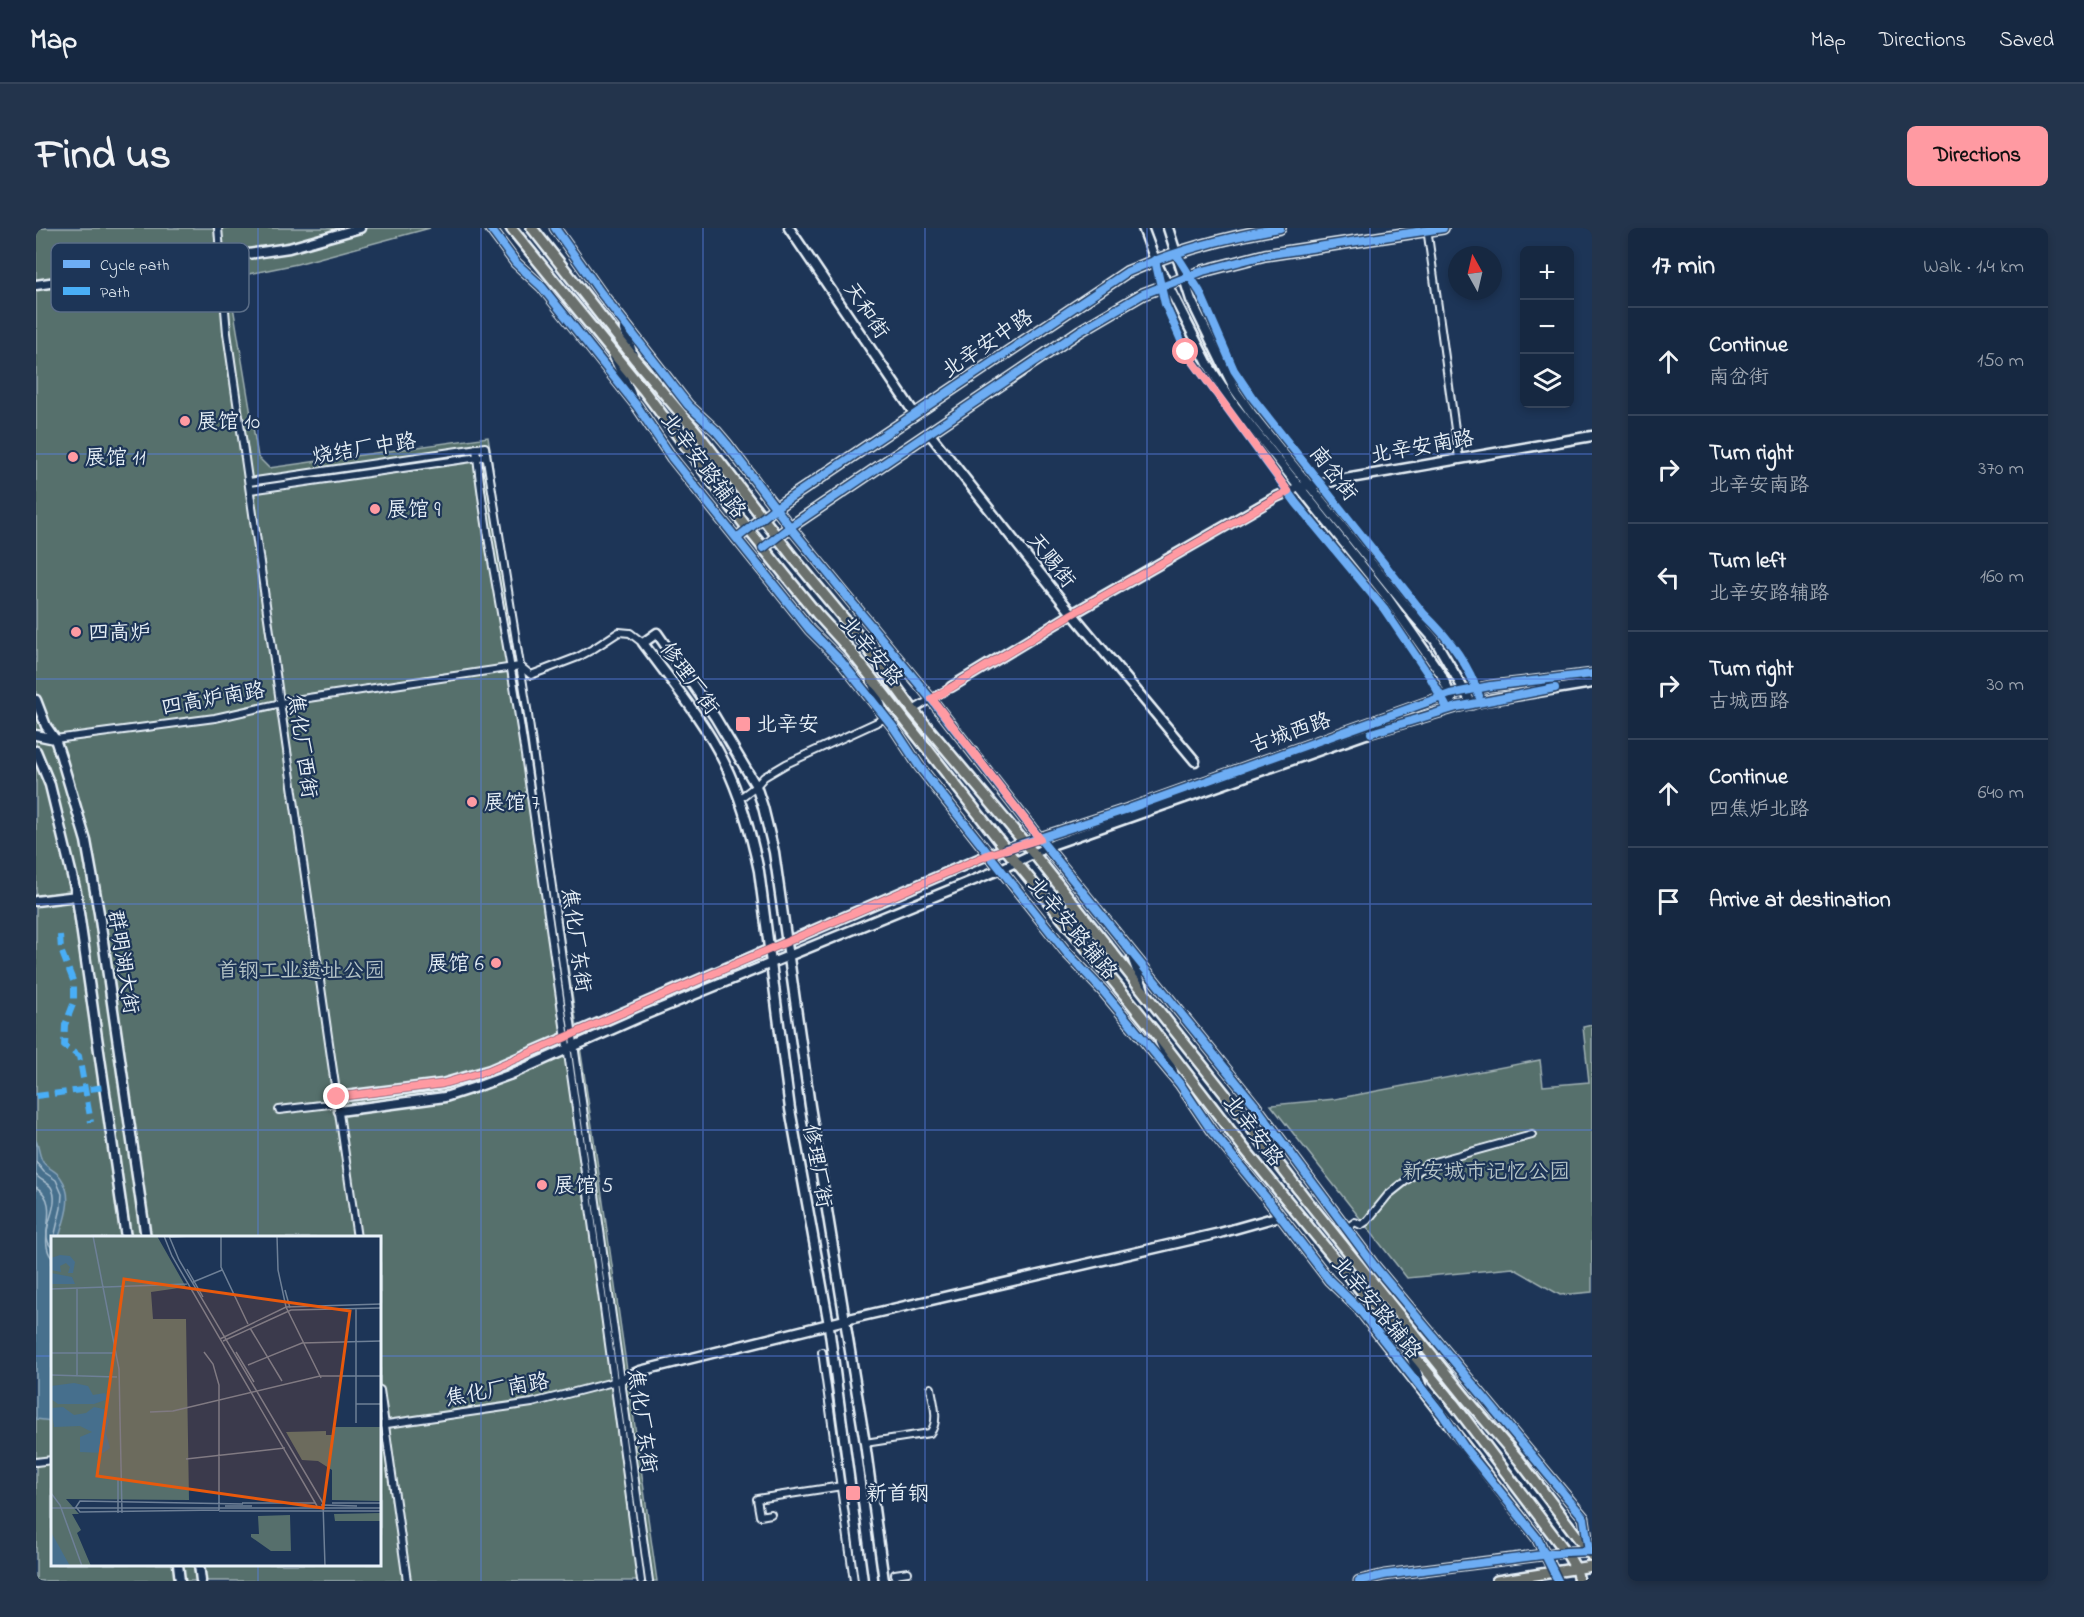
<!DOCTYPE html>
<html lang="en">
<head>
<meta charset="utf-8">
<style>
	body { margin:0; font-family:"Indie Flower","LXGW WenKai TC",sans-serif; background:#23344c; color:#f1f3f6 }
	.controls { position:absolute; right:18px; top:18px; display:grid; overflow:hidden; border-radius:9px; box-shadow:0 3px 9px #0003 }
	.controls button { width:54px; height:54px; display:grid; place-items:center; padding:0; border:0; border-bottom:2px solid #35445a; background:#162841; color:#f1f3f6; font:30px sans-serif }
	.compass { position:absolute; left:1412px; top:18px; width:54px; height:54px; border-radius:50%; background:#162841; box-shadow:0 3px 9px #0003; rotate:352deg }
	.stop { position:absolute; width:18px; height:18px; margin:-14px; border:4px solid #ff9aa2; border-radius:50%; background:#fff }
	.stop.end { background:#ff9aa2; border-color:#fff; box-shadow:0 2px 6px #0008 }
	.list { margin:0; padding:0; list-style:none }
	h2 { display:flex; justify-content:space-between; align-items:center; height:78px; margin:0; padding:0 24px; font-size:26px }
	h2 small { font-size:20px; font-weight:400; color:#9ea6b1 }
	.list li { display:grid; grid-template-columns:39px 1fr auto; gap:18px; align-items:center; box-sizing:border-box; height:108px; padding:0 24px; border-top:2px solid #35445a }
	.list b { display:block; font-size:22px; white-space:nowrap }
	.list p { margin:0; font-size:20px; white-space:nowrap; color:#9ea6b1 }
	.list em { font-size:20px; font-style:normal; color:#9ea6b1 }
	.icon { flex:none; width:33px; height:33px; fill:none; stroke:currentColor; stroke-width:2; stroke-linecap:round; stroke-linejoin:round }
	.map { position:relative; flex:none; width:1556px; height:1353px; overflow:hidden; border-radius:9px }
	header { display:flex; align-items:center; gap:36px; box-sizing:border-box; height:84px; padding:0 30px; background:#162841; border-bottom:2px solid #35445a }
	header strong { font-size:28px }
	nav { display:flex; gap:33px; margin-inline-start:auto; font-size:21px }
	.intro { display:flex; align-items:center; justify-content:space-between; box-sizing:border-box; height:144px; padding:0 36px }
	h1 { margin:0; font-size:42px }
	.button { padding:15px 27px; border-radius:9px; background:#ff9aa2; color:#111; font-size:21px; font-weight:700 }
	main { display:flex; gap:36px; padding:0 36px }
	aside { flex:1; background:#162841; border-radius:9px; box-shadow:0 3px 9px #0003 }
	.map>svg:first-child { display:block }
	.green { fill:#566f6c; stroke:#9fb0b2; stroke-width:1.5; fill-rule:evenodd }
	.water { fill:#466f8d; stroke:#87a3b8; stroke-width:1.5 }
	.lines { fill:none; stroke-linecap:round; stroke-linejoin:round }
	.shore { stroke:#a7bdcd; stroke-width:1.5 }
	.street-casing { stroke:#e8f1f8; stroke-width:10 }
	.secondary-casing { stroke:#e8f1f8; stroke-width:13 }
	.primary-casing { stroke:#e8f1f8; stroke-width:14 }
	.street { stroke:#1d3557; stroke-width:6 }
	.secondary { stroke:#1d3557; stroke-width:8 }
	.primary { stroke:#6a706d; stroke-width:9 }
	.quiet { stroke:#49aef6; stroke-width:6; stroke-dasharray:12 6; stroke-linecap:butt }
	.cycleway-casing { stroke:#1d3557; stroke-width:11 }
	.cycleway { stroke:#6dadf4; stroke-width:8 }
	.route { stroke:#ff9aa2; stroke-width:8 }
	.grid { fill:none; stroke:#5a7fe2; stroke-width:1.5; stroke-opacity:0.55 }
	.poi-dot { fill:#ff9aa2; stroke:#1d3557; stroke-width:2 }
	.labels { text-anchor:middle; stroke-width:4.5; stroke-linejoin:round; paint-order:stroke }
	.street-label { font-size:21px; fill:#e8f1f8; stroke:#1d3557 }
	.poi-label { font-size:21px; fill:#e8f1f8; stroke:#1d3557; text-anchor:start }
	.park-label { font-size:21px; fill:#b5c4c7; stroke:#1d3557 }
	.inset-road { fill:none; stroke:#6e8097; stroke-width:1.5 }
	.view { fill:#e8590c; fill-opacity:0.15; stroke:#e8590c; stroke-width:3 }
	.inset-edge { fill:none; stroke:#e8f1f8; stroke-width:3 }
	.key { fill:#1d3557; stroke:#5a6d87; stroke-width:1.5 }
	.key-label { font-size:16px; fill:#e8f1f8 }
</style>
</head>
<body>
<header>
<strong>Map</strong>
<nav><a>Map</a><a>Directions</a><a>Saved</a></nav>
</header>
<div class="intro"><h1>Find us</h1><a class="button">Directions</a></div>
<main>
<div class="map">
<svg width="1556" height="1353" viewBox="0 0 1556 1353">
	<rect width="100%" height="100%" fill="#1d3557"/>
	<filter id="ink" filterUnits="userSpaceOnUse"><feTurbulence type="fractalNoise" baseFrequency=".0167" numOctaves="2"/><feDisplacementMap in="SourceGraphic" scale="12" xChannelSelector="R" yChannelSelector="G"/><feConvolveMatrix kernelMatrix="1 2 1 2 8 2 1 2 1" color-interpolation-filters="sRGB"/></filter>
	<g filter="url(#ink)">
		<g class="green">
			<path d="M0 0H394L261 36 198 49 193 54 222 229 233 240 452 209 559 918 621 1353H0ZM16 1010H344V1336H16Z"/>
			<polygon points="1556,797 1556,1064 1524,1067 1477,1040 1371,1050 1235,877 1299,871 1504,832 1507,858 1553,854 1547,799"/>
		</g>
		<path class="water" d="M0 912C3 919 3 928 7 934 12 941 21 943 25 950 38 968 29 990 23 1009L16 1010V1193L0 1191Z"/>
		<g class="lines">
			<g class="shore">
				<polyline points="0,934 8,944 20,952 26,966 25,980 18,1010"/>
				<path d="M0 947C4 952 11 954 15 959 27 979 0 1003 16 1020"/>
				<path d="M0 959C27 976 0 1011 16 1030"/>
			</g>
			<g class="street-casing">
				<g id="street">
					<polyline points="182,0 191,105 321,1010"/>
					<polyline points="1391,0 1423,230"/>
					<path d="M440 220C451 323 474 424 489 527 529 802 569 1077 605 1353"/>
					<polyline points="213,254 449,219 492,487 613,1353"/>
					<polyline points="214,262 450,228"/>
					<polyline points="877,482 915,459"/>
					<polyline points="19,511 179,490 259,472 484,438 495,447 542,429 557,421 583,404 594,405 607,415"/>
					<polyline points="704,570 720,558 728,549 750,536 850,490"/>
					<polyline points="243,882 302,875"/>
					<polyline points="1311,1000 1319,994 1325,997 1331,993 1352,967 1391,936 1496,907"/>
					<polyline points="786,1124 818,1353"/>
					<polyline points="344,1162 371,1353"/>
					<polyline points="344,1197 496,1175 581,1153"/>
					<path d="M829 1215 894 1205C904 1193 897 1174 895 1160"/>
					<polyline points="0,1234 16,1232"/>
					<polyline points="735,1286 724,1288 721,1271 806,1258"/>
					<polyline points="860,1353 859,1346 872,1344"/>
				</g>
			</g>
			<g class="secondary-casing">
				<g id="secondary">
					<polyline points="454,0 480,35 506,59 601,178 636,230 774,402 804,432 858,500 883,538 1031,725 1067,763 1144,856 1175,902 1232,972 1293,1052 1322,1080 1501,1310 1518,1344"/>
					<polyline points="519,0 565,65 652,177 680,203 691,216 754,299 895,471 1004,611 1218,876 1337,1036 1548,1290 1553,1323"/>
					<polyline points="753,0 878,185"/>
					<polyline points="1107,0 1119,32 1173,138 1199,178 1351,369 1405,446 1416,471"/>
					<polyline points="1132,0 1155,72 1199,162 1216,186 1377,387 1399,412 1436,476"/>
					<polyline points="0,57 253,20 324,0"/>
					<polyline points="588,99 597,127"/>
					<polyline points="578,129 595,166"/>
					<polyline points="893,205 1030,378 1159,533"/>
					<polyline points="835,451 846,481"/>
					<polyline points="915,459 1036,386 1240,269 1263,259 1556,208"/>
					<polyline points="0,472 10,498 19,511 25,529 50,613 63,685 110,1010"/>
					<polyline points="0,507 19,511"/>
					<polyline points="0,523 14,557 40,664 90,1010"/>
					<polyline points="0,673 41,668"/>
					<polyline points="1096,729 1108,762"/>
					<polyline points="1124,814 1137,843"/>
					<polyline points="301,869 406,856 454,842 954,626 1092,581 1414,466 1454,458 1556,446"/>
					<polyline points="303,883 409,869 443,858 473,847 606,788 965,641 1018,616 1327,507 1421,479 1454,472 1556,455"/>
					<polyline points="1373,1123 1385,1156"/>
					<polyline points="584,1152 604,1143 809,1092 1184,1005 1244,988"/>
					<polyline points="142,1336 144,1353"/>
					<polyline points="163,1336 165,1353"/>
					<path d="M827 1353 792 1091 754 881 723 643C715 605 705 569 688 534 667 491 635 453 607 415L621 405 679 489 720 558 727 579 738 624 774 878 829 1215 848 1353"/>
					<polyline points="1323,1353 1348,1347 1530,1324 1556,1323"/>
				</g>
			</g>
			<g class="primary-casing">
				<g id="primary">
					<polyline points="475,0 609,164 712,301 781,386 813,421 980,634 1118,803 1207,919 1418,1176 1530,1324 1540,1341 1543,1353"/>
					<polyline points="496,0 598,130 663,207 756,328 825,411 877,482 998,626 1189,866 1269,970 1429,1169 1483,1232 1556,1328"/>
					<path d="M701 310 739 280 1091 44C1139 23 1192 9 1244 0"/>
					<polyline points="727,320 754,299 1044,103 1107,66 1167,43 1229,27 1407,0"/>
					<polyline points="1461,1353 1556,1338"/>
				</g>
			</g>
			<use href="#street" class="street"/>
			<use href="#secondary" class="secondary"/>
			<use href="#primary" class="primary"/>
			<g class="quiet">
				<polyline points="24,707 25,722 38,755 38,774 29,797 28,818 43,828 55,894"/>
				<polyline points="0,868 69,859"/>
			</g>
			<g class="cycleway-casing">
				<g id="cycleway">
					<polyline points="454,0 480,35 506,59 601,178 636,230 774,402 804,432 858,500 883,538 1031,725 1067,763 1144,856 1175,902 1232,972 1293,1052 1322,1080 1406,1186 1429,1220 1501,1310 1522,1353"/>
					<polyline points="519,0 565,65 652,177 680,203 691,216 754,299 895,471 1004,611 1218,876 1337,1036 1548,1290 1553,1323"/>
					<path d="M1140 26 1164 64 1198 142 1216 169 1388 386C1412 409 1433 436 1443 468"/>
					<polyline points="1119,32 1129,76 1150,124 1260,275 1348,381 1394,449 1410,478"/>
					<path d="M701 310 739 280 1091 44C1139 23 1192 9 1244 0"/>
					<polyline points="727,320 754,299 1044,103 1107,66 1167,43 1229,27 1407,0"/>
					<polyline points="1335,505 1421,479 1519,460"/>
					<polyline points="970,621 1092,581 1414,466 1454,458 1556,446"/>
					<polyline points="1323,1353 1348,1347 1530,1324 1556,1323"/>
				</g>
			</g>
			<use href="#cycleway" class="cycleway"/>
		</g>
	</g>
	<g class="lines" filter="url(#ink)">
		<polyline class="route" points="301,869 406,856 454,842 954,626 1004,611 896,471 1036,386 1252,263 1150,124"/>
	</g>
	<path class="grid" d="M222 0V1010M445 0V1353M667 0V1353M889 0V1353M1111 0V1353M1334 0V1353M0 226H1556M0 451H1556M0 676H1556M0 902H1556M0 1128H16M344 1128H1556M222 1336V1353"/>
	<g class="poi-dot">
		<circle cx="149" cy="193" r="6"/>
		<circle cx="37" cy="229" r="6"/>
		<circle cx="339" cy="281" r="6"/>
		<circle cx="40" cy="404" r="6"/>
		<rect x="699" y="488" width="16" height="16" rx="3"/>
		<circle cx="436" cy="574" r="6"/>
		<circle cx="460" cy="735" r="6"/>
		<circle cx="506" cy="957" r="6"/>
		<rect x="809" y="1257" width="16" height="16" rx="3"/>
	</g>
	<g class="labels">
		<g class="street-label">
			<text transform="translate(831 82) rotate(56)" y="7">天和街</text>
			<text transform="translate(951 115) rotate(-34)" y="7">北辛安中路</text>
			<text transform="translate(1386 218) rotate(-10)" y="7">北辛安南路</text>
			<text transform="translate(328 220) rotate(-9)" y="7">烧结厂中路</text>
			<text transform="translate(668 237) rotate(53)" y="7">北辛安路辅路</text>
			<text transform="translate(1298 245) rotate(52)" y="7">南岔街</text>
			<text transform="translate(1016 332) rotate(52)" y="7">天赐街</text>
			<text transform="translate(836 423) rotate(50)" y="7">北辛安路</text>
			<text transform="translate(654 450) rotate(54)" y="7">修理厂街</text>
			<text transform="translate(177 470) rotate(-10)" y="7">四高炉南路</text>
			<text transform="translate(1254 504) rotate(-19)" y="7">古城西路</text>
			<text transform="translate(267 518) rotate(82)" y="7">焦化厂西街</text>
			<text transform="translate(1037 700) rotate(50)" y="7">北辛安路辅路</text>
			<text transform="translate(541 712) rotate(82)" y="7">焦化厂东街</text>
			<text transform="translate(88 734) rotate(81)" y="7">群明湖大街</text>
			<text transform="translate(1218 902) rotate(53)" y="7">北辛安路</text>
			<text transform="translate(782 938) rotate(80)" y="7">修理厂街</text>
			<text transform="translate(1341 1079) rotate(50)" y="7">北辛安路辅路</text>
			<text transform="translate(461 1161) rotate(-10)" y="7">焦化厂南路</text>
			<text transform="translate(607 1193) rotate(82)" y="7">焦化厂东街</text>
		</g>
		<g class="poi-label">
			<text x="161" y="200">展馆 10</text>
			<text x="49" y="236">展馆 11</text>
			<text x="351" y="288">展馆 9</text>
			<text x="52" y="411">四高炉</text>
			<text x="720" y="503">北辛安</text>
			<text x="448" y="581">展馆 7</text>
			<text x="448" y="742" text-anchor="end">展馆 6</text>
			<text x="518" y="964">展馆 5</text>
			<text x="830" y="1272">新首钢</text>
		</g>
		<g class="park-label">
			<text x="265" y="749">首钢工业遗址公园</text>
			<text x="1450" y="950">新安城市记忆公园</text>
		</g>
	</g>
	<g transform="translate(15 1008)">
		<rect width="330" height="330" fill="#1d3557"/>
		<path d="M0 0H106L135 51 100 56 102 83H135L138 264 15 263 28 278H21L30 294 26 297 40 330H0ZM282 191H330V265L281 264V234L267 225 251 224 235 196 275 195V199H281ZM330 277V285H284L283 278ZM239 279 240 315H220L200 301V298H208L207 280Z" fill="#566f6c"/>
		<path d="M9 19 19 20 24 26 22 37H17L19 31 15 27 9 30 10 36 0 34V22ZM0 37 21 41 24 48H0ZM23 147 37 150 42 159 54 157 57 163 43 168H7L0 163V150ZM12 171 23 179 35 177 43 171 53 173 58 184 55 197 59 212 52 217 29 216V201L41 196 29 190 3 191 0 172ZM0 284V296L19 330H0Z" fill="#466f8d"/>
		<path class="inset-road" d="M42 0 68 133 71 277M113 0 121 20 266 270M118 0 128 24 272 267 274 330M170 0V31L197 88M226 0 227 34 235 71 270 142M119 1 141 0M136 33 152 61M142 46 171 34M26 52V139M0 53 136 48M234 54 239 72M199 92 231 145M169 103 235 71 330 68M172 105 240 74 330 72M153 116 162 128 168 149V274M185 116 203 146M0 117H64M197 129 251 107 330 105M0 139 66 141M305 168H330M99 176 122 175 269 140H330M305 187V72M135 223 234 212M0 257 9 269 31 330M191 267H265M281 267H330M270 269 306 270M174 270H201M0 272H330M168 274 29 276 25 271 29 265 192 268M168 275H330M67 277V243"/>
		<path class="view" d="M73 43 299 75 272 272 46 240Z"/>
		<rect width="330" height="330" class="inset-edge"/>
	</g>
	<rect x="15" y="15" width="198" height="69" rx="9" class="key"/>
	<rect x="27" y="32" width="27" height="8" fill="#6dadf4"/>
	<rect x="27" y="59" width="27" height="8" fill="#49aef6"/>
	<g class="key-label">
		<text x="64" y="42">Cycle path</text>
		<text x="64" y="69">Path</text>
	</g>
</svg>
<div class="controls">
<button>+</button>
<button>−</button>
<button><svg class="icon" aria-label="layers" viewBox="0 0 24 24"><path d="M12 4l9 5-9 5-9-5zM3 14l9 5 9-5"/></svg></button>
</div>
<svg class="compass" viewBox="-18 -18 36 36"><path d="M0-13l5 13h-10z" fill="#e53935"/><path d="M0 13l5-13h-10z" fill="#9ea6b1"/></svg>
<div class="stop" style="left:1150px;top:124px"></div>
<div class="stop end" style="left:301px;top:869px"></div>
</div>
<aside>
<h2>17 min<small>Walk · 1.4 km</small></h2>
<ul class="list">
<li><svg class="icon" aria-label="ahead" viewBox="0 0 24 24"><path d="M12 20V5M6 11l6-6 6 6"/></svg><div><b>Continue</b><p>南岔街</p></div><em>150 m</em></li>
<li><svg class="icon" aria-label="right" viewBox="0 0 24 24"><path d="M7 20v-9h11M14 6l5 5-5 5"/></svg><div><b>Turn right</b><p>北辛安南路</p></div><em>370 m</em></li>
<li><svg class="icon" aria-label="left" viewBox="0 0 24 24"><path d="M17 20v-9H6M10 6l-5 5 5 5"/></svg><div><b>Turn left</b><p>北辛安路辅路</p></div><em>160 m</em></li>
<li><svg class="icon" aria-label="right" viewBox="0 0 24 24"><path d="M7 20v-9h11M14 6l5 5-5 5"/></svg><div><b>Turn right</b><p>古城西路</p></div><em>30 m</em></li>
<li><svg class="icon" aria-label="ahead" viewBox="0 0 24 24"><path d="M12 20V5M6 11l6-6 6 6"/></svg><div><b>Continue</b><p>四焦炉北路</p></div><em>640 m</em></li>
<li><svg class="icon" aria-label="arrive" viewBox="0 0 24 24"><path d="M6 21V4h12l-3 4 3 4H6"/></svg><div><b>Arrive at destination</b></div></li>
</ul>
</aside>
</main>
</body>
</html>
